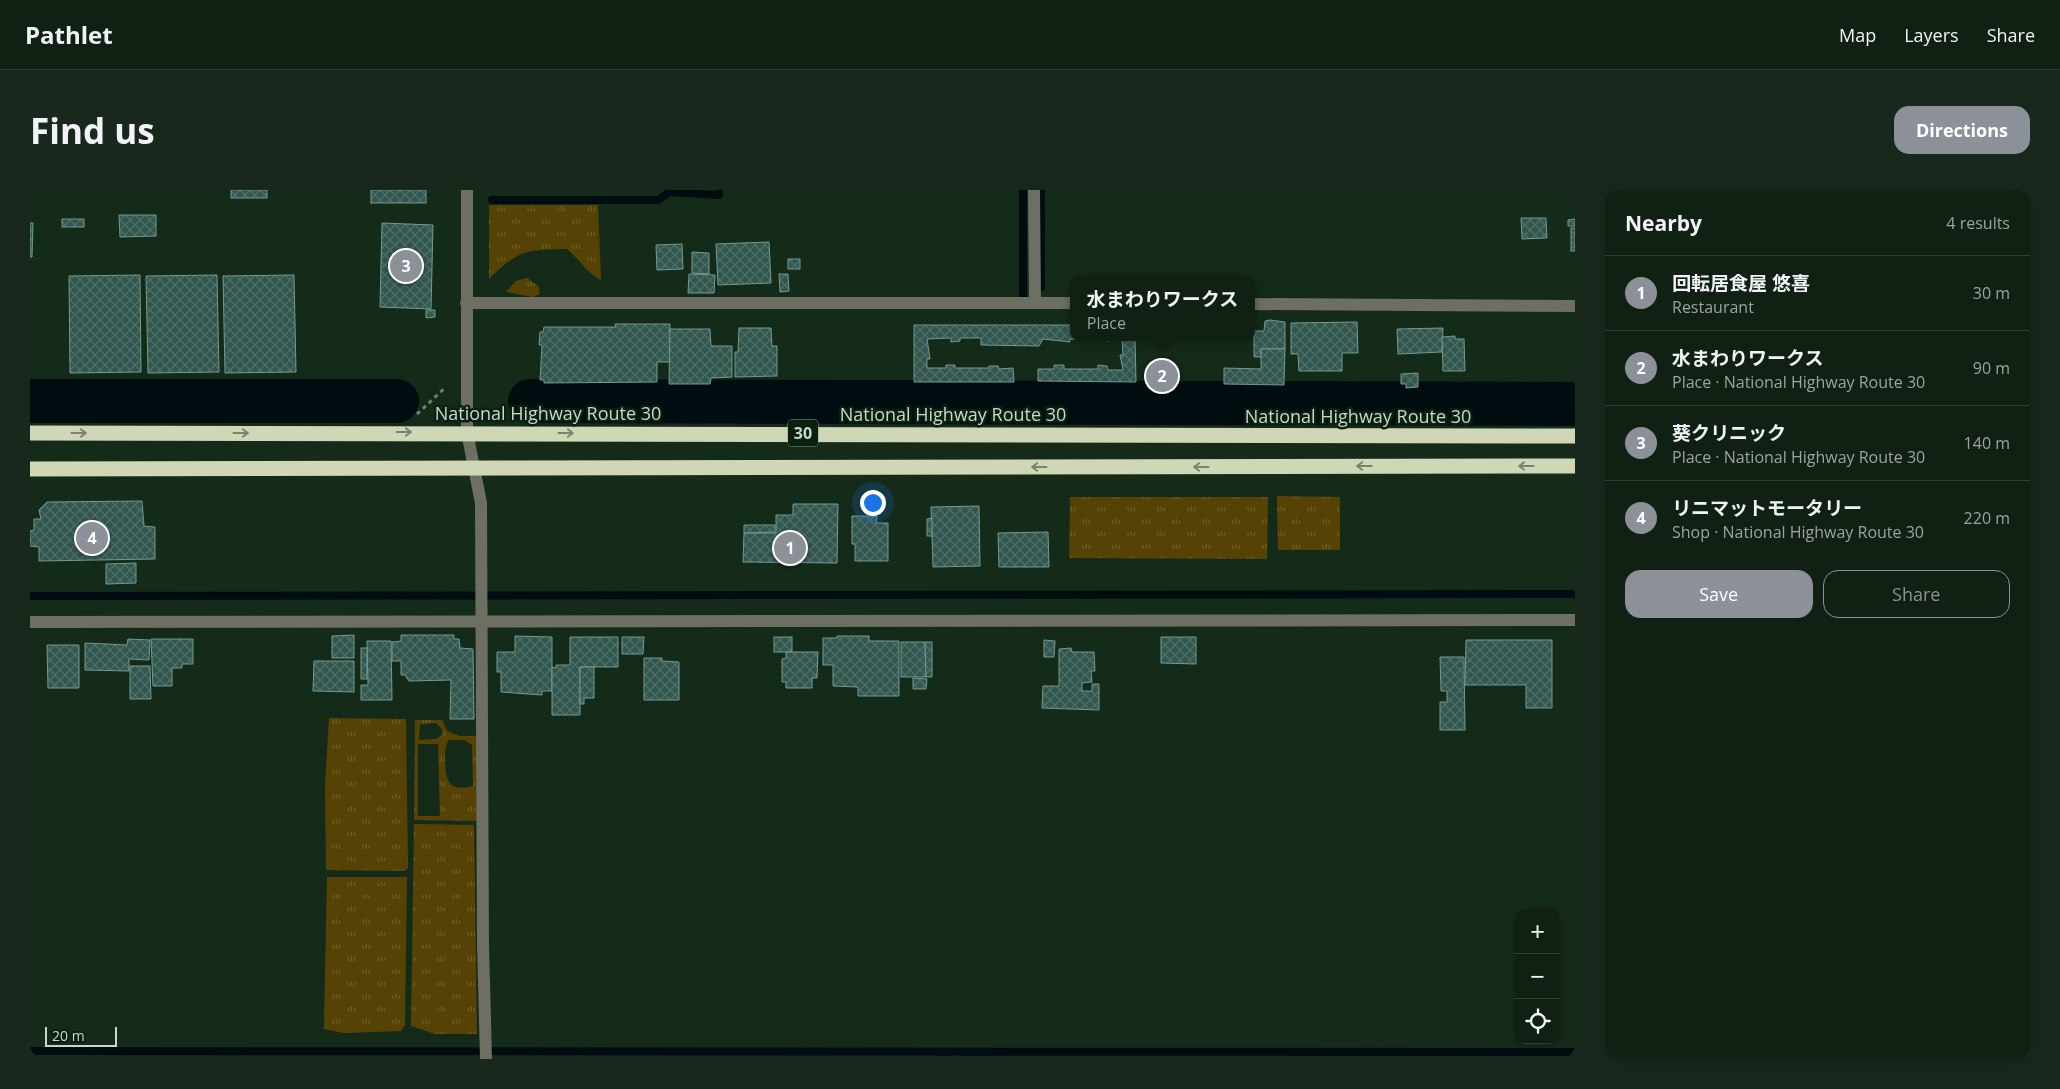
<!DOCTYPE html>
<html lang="en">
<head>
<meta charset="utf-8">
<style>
	body { margin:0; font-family:"Open Sans","Noto Sans JP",sans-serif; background:#19281c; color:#f1f3f6 }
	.controls { position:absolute; right:15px; bottom:15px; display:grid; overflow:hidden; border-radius:10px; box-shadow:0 2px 12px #0003 }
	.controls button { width:45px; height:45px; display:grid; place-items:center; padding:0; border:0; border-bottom:1px solid #303e33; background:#102013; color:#f1f3f6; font:25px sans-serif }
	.scale { position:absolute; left:15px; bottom:12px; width:72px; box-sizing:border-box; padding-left:5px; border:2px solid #c9d7cb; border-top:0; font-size:14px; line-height:18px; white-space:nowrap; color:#c9d7cb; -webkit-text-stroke:4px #0b210f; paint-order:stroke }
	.you { position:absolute; left:842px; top:312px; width:18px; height:18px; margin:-12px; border:4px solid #fff; border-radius:50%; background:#1a73e8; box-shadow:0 0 0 8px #1a73e833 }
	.badge { display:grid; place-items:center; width:32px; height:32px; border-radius:50%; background:#8c9099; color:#fff; font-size:16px; font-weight:700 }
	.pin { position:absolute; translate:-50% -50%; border:2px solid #fff; box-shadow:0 1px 5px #0006 }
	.popup { position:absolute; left:1040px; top:86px; width:185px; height:65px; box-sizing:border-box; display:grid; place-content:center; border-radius:10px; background:#102013; filter:drop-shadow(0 1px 4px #0005); font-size:16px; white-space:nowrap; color:#9ca3a0 }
	.popup b { font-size:19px; color:#f1f3f6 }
	.popup::after { content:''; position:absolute; left:50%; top:100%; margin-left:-10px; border:10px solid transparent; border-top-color:#102013 }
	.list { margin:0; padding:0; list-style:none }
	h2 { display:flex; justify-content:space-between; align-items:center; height:65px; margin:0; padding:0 20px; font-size:21px }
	h2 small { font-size:16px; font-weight:400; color:#9ca3a0 }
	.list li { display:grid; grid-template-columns:32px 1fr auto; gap:15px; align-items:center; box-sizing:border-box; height:75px; padding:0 20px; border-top:1px solid #303e33 }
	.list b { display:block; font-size:19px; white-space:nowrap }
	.list p { margin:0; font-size:16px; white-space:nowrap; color:#9ca3a0 }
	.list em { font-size:16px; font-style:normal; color:#9ca3a0 }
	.actions { display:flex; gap:10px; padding:15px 20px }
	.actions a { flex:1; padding:11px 0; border:1px solid #8c9099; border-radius:15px; text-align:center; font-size:18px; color:#8c9099 }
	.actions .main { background:#8c9099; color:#fff }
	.icon { flex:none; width:28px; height:28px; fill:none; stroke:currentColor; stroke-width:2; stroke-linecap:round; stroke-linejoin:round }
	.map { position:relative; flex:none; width:1545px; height:869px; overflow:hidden; border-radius:15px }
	header { display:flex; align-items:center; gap:30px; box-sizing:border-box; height:70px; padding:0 25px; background:#102013; border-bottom:1px solid #303e33 }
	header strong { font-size:24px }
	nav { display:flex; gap:28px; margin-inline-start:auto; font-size:18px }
	.intro { display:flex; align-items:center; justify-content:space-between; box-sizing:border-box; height:120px; padding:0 30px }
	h1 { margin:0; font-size:35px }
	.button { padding:12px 22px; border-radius:15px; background:#8c9099; color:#fff; font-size:18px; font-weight:700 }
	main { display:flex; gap:30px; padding:0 30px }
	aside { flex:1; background:#102013; border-radius:15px; box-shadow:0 2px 12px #0003 }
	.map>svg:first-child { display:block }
	.grass { fill:url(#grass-tufts); fill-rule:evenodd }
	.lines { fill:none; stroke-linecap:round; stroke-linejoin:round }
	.stream { stroke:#000d10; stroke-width:8 }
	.river { stroke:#000d10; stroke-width:44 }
	.building { fill:url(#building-cross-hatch); stroke:#739a91 }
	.path { stroke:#6f8172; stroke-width:3; stroke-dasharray:4 4; stroke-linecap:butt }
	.minor { stroke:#6c6f62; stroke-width:12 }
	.highway { stroke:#cfd7b6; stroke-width:15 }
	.oneway { stroke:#77856b }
	.labels { text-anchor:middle; stroke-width:5; stroke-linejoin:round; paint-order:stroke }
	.shield { fill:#0b210f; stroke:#90a093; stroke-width:1 }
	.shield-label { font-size:16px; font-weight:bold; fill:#c9d7cb }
	.street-label { font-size:18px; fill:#c9d7cb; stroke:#0b210f }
</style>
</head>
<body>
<header>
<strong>Pathlet</strong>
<nav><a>Map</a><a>Layers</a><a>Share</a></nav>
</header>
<div class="intro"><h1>Find us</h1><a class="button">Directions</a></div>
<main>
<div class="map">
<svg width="1545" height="869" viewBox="0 0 1545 869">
	<defs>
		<pattern id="grass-tufts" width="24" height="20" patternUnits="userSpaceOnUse" patternTransform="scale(1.25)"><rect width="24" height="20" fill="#574205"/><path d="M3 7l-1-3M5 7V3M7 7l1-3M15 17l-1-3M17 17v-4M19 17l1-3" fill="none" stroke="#6e5d28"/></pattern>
		<pattern id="building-cross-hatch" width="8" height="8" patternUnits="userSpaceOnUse" patternTransform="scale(1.25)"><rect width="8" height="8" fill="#32574f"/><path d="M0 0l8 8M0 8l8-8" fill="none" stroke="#4e6e67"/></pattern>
	</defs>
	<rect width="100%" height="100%" fill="#152b19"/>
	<g class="grass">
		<path d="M459 15H568L571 90C560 86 548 68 537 59 497 60 489 59 459 89Z"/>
		<polygon points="497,88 508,96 510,104 503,107 476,102 486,91"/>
		<polygon points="1247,306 1310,307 1310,360 1248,360"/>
		<polygon points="1040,307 1238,307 1237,369 1039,368"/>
		<polygon points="299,528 376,529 378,678 375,681 296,680 295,596"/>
		<path d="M385 530H412L417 541 429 546H447V631L384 630ZM406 533 412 539V545L406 549 389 550 390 534ZM419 550H434L442 555 443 596C420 602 416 593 415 572 415 563 414 558 419 550ZM388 554H408L410 626H388Z"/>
		<polygon points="384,634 444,635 447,844 405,844 381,836"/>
		<polygon points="297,687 377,687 375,835 371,841 314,843 294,839"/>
	</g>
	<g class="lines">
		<g class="stream">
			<polyline points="993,0 993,105"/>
			<polyline points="462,10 628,10 640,2 689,5 689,0"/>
			<polyline points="1011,97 1011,0"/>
			<polyline points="0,406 1545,404"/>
			<polyline points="0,861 1545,862"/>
		</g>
		<g class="river">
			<polyline points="0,211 367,211"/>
			<polyline points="500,211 1545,214"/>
		</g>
	</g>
	<g class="building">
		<rect x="201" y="0" width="36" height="8"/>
		<rect x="341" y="0" width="55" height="13"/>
		<polygon points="89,25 126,25 126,46 90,47"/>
		<polygon points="1491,28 1516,28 1517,48 1492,49"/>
		<rect x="32" y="29" width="22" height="8"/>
		<polygon points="1545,29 1545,36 1538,36 1538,30"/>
		<polygon points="0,33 3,33 2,67 0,67"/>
		<polygon points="352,33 403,35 401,119 350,117"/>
		<rect x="1541" y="38" width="4" height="23"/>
		<polygon points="739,52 741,93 688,95 686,54"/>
		<polygon points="652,54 653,79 627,80 626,55"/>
		<polygon points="662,62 679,63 679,84 662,83"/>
		<rect x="758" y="69" width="12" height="10"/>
		<polygon points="659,84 685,85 684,103 658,103"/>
		<polygon points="749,84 758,84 759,101 750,102"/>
		<polygon points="110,85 111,182 40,183 39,86"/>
		<polygon points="187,85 189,182 118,183 116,86"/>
		<polygon points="264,85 266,182 195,183 193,86"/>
		<polygon points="396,120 405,120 405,127 396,128"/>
		<polygon points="1240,130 1255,132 1255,159 1231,159 1231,167 1224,167 1224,141 1234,141 1235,131"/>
		<polygon points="1327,132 1328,163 1312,163 1312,181 1269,181 1268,164 1261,164 1261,133"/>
		<polygon points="585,134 640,134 640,172 627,172 627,192 514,193 514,190 510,190 512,155 509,155 510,142 513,142 514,137 586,137"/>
		<polygon points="884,135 1043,135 1043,147 1047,149 1040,149 1040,152 1013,149 1009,156 951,155 951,148 930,148 930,151 921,152 921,148 897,149 900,169 897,169 897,178 916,178 916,175 925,175 925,178 959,178 959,176 968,176 969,179 983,178 984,192 884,192"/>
		<polygon points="709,138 741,138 742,156 747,156 747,186 705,187 705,162 708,162"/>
		<polygon points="1413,138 1412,162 1368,164 1367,139"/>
		<polygon points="640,139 680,139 681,156 702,156 702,187 681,188 680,194 639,194"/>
		<polygon points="1425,146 1425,149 1434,149 1435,181 1413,181 1412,147"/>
		<polygon points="1058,147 1105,147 1106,192 1008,191 1008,179 1024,179 1024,175 1034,175 1034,179 1068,179 1068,175 1077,176 1078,180 1093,180 1090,165 1093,165 1092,149 1078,151 1078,149"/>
		<polygon points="1231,159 1255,159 1254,195 1194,194 1194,178 1231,179"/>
		<polygon points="1120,172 1145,174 1144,200 1118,198"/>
		<polygon points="1388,183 1388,197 1376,198 1376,194 1371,194 1371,184"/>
		<polygon points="112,311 114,336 125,337 125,369 9,371 9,357 0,356 0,341 4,340 4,329 11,329 9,320 17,312"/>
		<polygon points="763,314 808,314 807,373 713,372 714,343 746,343 746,325 763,325"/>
		<polygon points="949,316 950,376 903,377 901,317"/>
		<polygon points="822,326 847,326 846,333 858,333 858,371 825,371 825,354 822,354"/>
		<polygon points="902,328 902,346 897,346 897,329"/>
		<polygon points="714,335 745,335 745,342 714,343"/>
		<polygon points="1018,342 1019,377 969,377 968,343"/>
		<polygon points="106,373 106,393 76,394 76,374"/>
		<polygon points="324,445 324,468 302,468 302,446"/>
		<polygon points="371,445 424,445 424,449 429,449 430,458 443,459 444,529 420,529 421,490 379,491 375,485 371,485 371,471 362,471 362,452 371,451"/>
		<polygon points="485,446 522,447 522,501 512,501 512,505 471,502 471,482 467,482 467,462 485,462"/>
		<polygon points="807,446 839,446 839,451 869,451 869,506 828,506 828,497 803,496 803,475 793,475 793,448 807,448"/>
		<polygon points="540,447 588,447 588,477 550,477 550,525 522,525 522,477 526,478 526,475 540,475"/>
		<polygon points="592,447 614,447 613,464 592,464"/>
		<rect x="744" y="447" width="18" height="15"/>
		<polygon points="1131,447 1166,447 1166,474 1131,473"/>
		<polygon points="98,449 120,450 119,470 99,469 99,481 55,480 55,453 97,455"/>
		<polygon points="121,449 163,449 163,474 152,474 152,478 142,478 142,496 123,496"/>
		<polygon points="1014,450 1025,451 1024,467 1014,467"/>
		<polygon points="1436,450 1522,450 1522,518 1496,518 1496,495 1435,495"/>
		<polygon points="337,451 361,451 362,510 331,510 331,495 338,495"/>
		<polygon points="871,452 895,452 896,487 871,487"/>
		<polygon points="895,452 902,452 902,487 896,487"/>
		<polygon points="17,455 49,455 49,498 18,498"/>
		<rect x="331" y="458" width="6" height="31"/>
		<polygon points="1041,458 1042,462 1064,462 1065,481 1061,481 1062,492 1052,493 1052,501 1062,501 1062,494 1069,494 1069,520 1012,518 1013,496 1029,496 1029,459"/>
		<polygon points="756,462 788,462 787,488 782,488 782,498 756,498 756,492 752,492 752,469 756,468"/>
		<polygon points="1410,467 1434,467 1435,540 1410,540 1410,512 1417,512 1417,501 1411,501"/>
		<polygon points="614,468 632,468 632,471 649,472 649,510 614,510"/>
		<polygon points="284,471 324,471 324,502 283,501"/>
		<polygon points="100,476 120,476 121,509 100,509"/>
		<polygon points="550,477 564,477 564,508 554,508 554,514 550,514"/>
		<polygon points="883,488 897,489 896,499 883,499"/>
	</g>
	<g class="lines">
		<polyline class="path" points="387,224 416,197"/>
		<g class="minor">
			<polyline points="437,0 437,242 451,313 453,754 456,869"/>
			<polyline points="1004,0 1005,112"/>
			<polyline points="436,113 1043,113"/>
			<polyline points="1221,114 1545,116"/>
			<polyline points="0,432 1545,430"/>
		</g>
		<g class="highway">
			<polyline points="0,243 1545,246"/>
			<polyline points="0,279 1545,276"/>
		</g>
	</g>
	<defs><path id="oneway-shaft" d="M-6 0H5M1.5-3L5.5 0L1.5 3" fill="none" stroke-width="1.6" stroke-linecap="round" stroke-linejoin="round" transform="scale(1.25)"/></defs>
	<g class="oneway">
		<use href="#oneway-shaft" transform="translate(374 242)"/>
		<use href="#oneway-shaft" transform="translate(49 243)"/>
		<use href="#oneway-shaft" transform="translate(211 243)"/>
		<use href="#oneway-shaft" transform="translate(536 243)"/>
		<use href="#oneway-shaft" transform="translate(1334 276) rotate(180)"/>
		<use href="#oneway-shaft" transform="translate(1496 276) rotate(180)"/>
		<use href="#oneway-shaft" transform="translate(1009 277) rotate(180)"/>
		<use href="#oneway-shaft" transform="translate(1171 277) rotate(180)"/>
	</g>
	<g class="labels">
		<rect class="shield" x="758" y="229.5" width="30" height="27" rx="4"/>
		<g class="shield-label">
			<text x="773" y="249">30</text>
		</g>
		<g class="street-label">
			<text x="518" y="230">National Highway Route 30</text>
			<text x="923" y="231">National Highway Route 30</text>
			<text x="1328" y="233">National Highway Route 30</text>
		</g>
	</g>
</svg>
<div class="controls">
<button>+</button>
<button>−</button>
<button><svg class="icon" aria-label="locate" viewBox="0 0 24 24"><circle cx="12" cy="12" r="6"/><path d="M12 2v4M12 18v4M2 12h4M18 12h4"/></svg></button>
</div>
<div class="scale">20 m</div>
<div class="you"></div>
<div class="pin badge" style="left:760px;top:358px">1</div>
<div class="pin badge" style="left:1132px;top:186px">2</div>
<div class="popup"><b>水まわりワークス</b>Place</div>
<div class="pin badge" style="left:376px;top:76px">3</div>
<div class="pin badge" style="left:62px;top:348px">4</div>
</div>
<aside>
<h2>Nearby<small>4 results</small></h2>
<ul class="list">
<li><span class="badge">1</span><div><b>回転居食屋 悠喜</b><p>Restaurant</p></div><em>30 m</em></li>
<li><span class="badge">2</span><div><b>水まわりワークス</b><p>Place · National Highway Route 30</p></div><em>90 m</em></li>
<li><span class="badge">3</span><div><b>葵クリニック</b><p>Place · National Highway Route 30</p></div><em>140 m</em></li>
<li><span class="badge">4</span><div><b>リニマットモータリー</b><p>Shop · National Highway Route 30</p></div><em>220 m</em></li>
</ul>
<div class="actions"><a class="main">Save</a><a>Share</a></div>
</aside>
</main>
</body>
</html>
